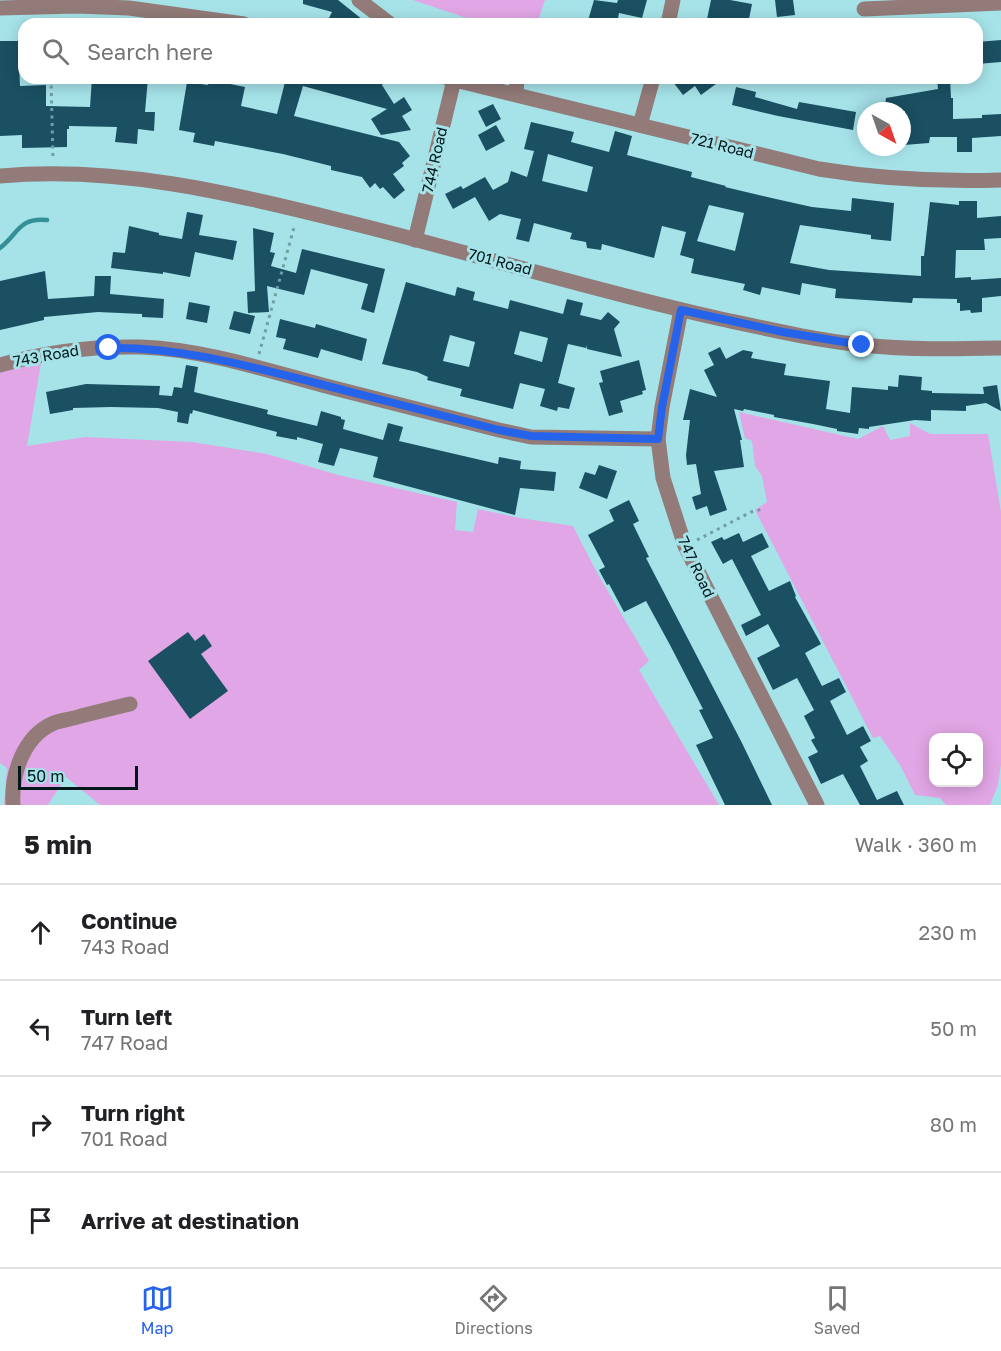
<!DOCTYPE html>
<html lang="en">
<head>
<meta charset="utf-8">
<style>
	body { margin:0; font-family:"Golos Text",sans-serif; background:#f2f2f2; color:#202124 }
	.controls { position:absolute; right:18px; bottom:18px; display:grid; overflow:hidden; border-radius:12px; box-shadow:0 3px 15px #0003 }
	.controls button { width:54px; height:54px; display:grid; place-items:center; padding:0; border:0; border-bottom:2px solid #e0e0e0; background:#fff; color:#202124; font:30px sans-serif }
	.compass { position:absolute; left:857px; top:102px; width:54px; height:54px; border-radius:50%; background:#fff; box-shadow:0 3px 15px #0003; rotate:140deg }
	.scale { position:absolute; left:18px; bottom:15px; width:120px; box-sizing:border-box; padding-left:6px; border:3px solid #01181b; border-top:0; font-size:16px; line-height:21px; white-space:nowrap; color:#01181b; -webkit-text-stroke:4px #a6e3e9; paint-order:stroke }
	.stop { position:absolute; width:18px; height:18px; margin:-14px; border:4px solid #2563eb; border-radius:50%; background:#fff }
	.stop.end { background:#2563eb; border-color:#fff; box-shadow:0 2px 6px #0008 }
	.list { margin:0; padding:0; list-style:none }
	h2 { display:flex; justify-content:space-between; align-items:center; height:78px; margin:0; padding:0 24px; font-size:26px }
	h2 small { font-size:20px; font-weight:400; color:#757577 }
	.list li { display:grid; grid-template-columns:39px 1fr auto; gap:18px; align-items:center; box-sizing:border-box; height:96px; padding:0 24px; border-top:2px solid #e0e0e0 }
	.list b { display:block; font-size:22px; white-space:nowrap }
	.list p { margin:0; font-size:20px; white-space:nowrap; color:#757577 }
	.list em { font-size:20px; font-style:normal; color:#757577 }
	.icon { flex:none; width:33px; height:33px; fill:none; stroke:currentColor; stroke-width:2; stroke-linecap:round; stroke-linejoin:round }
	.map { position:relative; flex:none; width:1001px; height:805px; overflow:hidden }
	.search { position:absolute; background:#fff; box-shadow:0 3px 15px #0003; left:18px; right:18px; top:18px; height:66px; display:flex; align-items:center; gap:15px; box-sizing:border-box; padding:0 21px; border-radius:18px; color:#757577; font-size:22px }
	.sheet { height:462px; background:#fff }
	nav { display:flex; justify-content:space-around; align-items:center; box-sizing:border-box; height:84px; border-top:2px solid #e0e0e0; background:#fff; font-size:16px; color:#757577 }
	nav a { display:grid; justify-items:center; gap:3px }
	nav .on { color:#2563eb }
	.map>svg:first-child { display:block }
	.green { fill:#e1a6e5; fill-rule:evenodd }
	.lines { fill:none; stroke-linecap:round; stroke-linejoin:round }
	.stream { stroke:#358f97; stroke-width:4.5 }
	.building { fill:#1a5062; fill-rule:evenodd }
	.path { stroke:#6f9fa4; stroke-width:3; stroke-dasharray:3 4.5; stroke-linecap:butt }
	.minor { stroke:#927b79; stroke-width:15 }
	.route { stroke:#2563eb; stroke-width:8 }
	.labels { text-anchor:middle; stroke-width:6; stroke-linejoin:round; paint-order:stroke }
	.street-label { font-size:15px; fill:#01181b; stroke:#a6e3e9 }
</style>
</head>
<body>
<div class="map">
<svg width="1001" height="805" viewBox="0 0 1001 805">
	<rect width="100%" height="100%" fill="#a6e3e9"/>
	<g class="green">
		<polygon points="413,0 545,0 537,24 484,24"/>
		<polygon points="42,357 27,446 85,437 192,442 267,454 338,475 457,502 455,530 473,532 478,509 520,518 573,526 596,571 649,661 639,670 719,805 100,805 66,777 48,805 4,805 7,768 0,763 0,366"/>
		<path d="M739 412 858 439 883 426 890 440 910 436V423L930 434H988L1001 512V764L998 785 990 805H946L940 798 915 795 900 765 880 736 873 738 755 510 767 502 762 476 755 466 752 441 745 438ZM934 738H978V782H934Z"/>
	</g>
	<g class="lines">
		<path class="stream" d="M0 248C18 234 19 217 47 220"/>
	</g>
	<g class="building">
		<polygon points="303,0 338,0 368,24 343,24 328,20 332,12 303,4"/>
		<polygon points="594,0 617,3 618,0 647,0 642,18 619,13 617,24 587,24"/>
		<polygon points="711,0 730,0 752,4 748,24 706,24"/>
		<polygon points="775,0 793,0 795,15 777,17"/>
		<polygon points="1001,40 1001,62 977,64 977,42"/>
		<polygon points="0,41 24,41 24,62 19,62 20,86 46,85 46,106 90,107 92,78 148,78 145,112 155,112 154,131 138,129 137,144 115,142 117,127 69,126 69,129 67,129 67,147 22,148 22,135 0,136"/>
		<polygon points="210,78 226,78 225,83 245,87 241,106 277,114 286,78 370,78 383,82 382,85 394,104 404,97 412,110 402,116 411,130 381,135 371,119 387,109 303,86 294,116 399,142 410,156 402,163 404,166 393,174 405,190 394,199 383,187 380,189 375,183 370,188 362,177 331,170 331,166 283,154 215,141 214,146 193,142 195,133 179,130 187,82 208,85"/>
		<polygon points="670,78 724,78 701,95 695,86 683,95"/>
		<polygon points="937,78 950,78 951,98 953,98 953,119 982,118 982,115 1001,114 1001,136 972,138 972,152 957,152 957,137 930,137 929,143 904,145 905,111 884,111 886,98 938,89"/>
		<polygon points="736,87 756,92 755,97 797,109 799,102 856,112 853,130 778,116 732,105"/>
		<polygon points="493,104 501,119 486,127 478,111"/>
		<path d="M531 122 574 132 571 142 609 152 615 131 632 136 627 155 692 172 691 177 726 186 725 187 776 199 812 207 851 211 852 198 894 203 891 241 871 239V235L800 225 790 263 829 270 921 276V256H924L930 202 959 205V201H977V218L1001 216V238L984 239 985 250H956L955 278 971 277V280L1001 278V296L982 298V312L971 313 970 310 960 311V303H957V299L913 298 912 303 835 298 836 289 802 283 800 295 762 287 760 295 743 290 745 284 691 273 694 259 680 255 686 232 662 226 654 258 602 244 601 250 587 248 586 242 570 239 572 233 534 223 529 242 516 239 521 219 500 214 489 221 475 197 453 209 445 194 461 186 463 189 485 177 493 190 508 182 511 171 527 177 534 151 524 149ZM548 154 593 167 587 192 542 181ZM709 205 744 213 735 251 697 241Z"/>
		<polygon points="496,125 505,141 486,151 478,135"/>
		<polygon points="187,212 203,215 199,235 237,241 233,260 195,252 190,277 163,272 163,274 111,268 113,252 125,253 129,226 159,233 159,235 182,239"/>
		<polygon points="253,228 274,233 270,252 275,253 271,266 296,273 302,249 385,269 374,313 361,309 368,284 311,269 304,295 267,286 269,312 248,313 247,292 255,291"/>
		<polygon points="45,271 48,299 94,296 95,276 111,276 110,294 164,299 163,318 142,317 142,314 98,312 44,317 44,320 0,330 0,281"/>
		<path d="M406 282 455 296 457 287 475 292 473 300 508 309 510 300 563 314 567 299 583 303 580 315 601 320 608 312 620 322 614 329 622 357 587 349 586 345V348L568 344 558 383 575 388 569 409 558 407 557 411 540 406 545 389 520 383 513 409 460 396 462 389 427 380 428 377 417 372 382 364ZM520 331 548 338 542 362 514 354ZM450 335 475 342 469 367 443 361Z"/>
		<polygon points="189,302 210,306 207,323 186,319"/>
		<polygon points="234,311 255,316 250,334 229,329"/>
		<polygon points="280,319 315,328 316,324 367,339 362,361 321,349 318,358 283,349 286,339 276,337"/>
		<polygon points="720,347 726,359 743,350 753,352 751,358 786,364 784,375 830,381 826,409 850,413 852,387 888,390 888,386 898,387 899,375 922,377 921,390 932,391 932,393 984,394 983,387 997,385 1001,411 986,403 966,406 966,411 931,410 931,421 915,420 869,427 869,429 859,428 858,434 837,431 837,429 813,424 774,417 774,415 744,409 743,411 734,409 742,440 740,440 744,467 714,471 727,510 710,516 707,506 696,510 692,497 701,494 696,464 687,465 686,455 690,420 683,420 690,389 717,397 704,370 714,365 708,353"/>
		<polygon points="639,360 646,390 642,391 643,394 620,401 623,412 609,416 599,383 603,382 600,371"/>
		<polygon points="186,365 198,367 194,392 268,410 267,414 317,426 321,411 341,417 341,419 345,420 343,429 383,440 388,423 403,427 399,441 498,464 499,457 521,461 520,469 556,472 554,491 520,488 515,515 373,477 378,457 340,448 334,466 318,462 323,444 297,437 297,440 276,436 277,432 193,410 192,414 190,413 188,424 177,422 178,412 158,408 111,407 73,408 73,410 50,414 46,392 86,384 160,386 159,395 172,396 174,387 182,388"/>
		<polygon points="599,465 617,471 607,499 579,488 585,472 595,475"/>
		<polygon points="629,500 639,521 633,524 649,557 646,558 742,743 772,805 725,805 696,745 713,738 699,710 703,709 670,645 646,601 624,612 609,584 607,585 599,570 605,567 588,535 614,521 609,510"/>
		<polygon points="739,533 743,542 762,533 769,547 751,556 769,591 790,581 796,596 795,597 821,644 805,653 822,686 839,678 846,692 830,701 847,735 863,726 871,741 860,747 868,761 860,766 877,800 897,791 904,805 860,805 843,774 821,784 808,757 818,752 811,740 815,738 804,716 814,710 797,678 773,690 757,658 780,646 768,624 746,636 741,625 761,615 732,559 723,564 711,542 722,537 724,540"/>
		<polygon points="188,632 195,641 204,634 212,646 201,654 228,691 190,719 148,661"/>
	</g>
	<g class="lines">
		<g class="path">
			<polyline points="51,78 53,160"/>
			<polyline points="259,354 295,224"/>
			<polyline points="697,540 751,512 763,509"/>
		</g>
		<g class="minor">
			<polyline points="359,0 390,24"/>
			<polyline points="0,8 77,6 129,8 244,24"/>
			<polyline points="864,9 1001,3"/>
			<polyline points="668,24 673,0"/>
			<path d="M447 78 819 169C880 179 939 182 1001 180"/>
			<polyline points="516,94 517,78"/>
			<polyline points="640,125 653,78"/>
			<path d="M0 176C116 166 228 192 339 220 467 251 593 291 721 319 768 329 815 340 863 345 909 350 955 349 1001 348"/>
			<polyline points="415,240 454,80"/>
			<polyline points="681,310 662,407 658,439 663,478 685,546 817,805"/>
			<path d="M0 365C45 352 93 346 140 347 201 349 263 369 322 385 381 400 440 415 499 430L531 437 658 439"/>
			<path d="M13 805C11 775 23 736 54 723 62 720 72 719 81 716 97 712 113 708 130 704"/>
		</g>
	</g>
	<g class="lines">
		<path class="route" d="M109 348C179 347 245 365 312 382 374 398 437 414 499 430L531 436 658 439 662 407 681 310 783 332 862 345"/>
	</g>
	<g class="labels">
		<g class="street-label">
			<text transform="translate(722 146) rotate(14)" y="5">721 Road</text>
			<text transform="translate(435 160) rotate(-77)" y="5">744 Road</text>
			<text transform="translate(500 262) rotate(15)" y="5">701 Road</text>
			<text transform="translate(46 356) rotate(-10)" y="5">743 Road</text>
			<text transform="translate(696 567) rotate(65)" y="5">747 Road</text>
		</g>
	</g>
</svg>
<div class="controls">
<button><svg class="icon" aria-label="locate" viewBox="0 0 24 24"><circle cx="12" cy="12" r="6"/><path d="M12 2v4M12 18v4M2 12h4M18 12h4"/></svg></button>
</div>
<svg class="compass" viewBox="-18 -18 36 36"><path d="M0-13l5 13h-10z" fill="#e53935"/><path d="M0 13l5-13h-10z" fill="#757577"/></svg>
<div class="scale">50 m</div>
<div class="stop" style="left:109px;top:348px"></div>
<div class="stop end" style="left:862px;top:345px"></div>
<div class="search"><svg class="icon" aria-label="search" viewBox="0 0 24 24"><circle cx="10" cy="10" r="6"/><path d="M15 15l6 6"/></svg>Search here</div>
</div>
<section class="sheet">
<h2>5 min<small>Walk · 360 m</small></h2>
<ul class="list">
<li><svg class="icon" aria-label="ahead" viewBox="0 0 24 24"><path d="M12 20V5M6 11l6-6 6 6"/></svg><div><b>Continue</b><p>743 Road</p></div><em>230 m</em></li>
<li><svg class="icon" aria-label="left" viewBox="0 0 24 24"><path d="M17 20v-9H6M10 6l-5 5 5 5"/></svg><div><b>Turn left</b><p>747 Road</p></div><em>50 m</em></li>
<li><svg class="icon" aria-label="right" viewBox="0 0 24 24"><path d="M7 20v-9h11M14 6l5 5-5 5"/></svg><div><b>Turn right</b><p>701 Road</p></div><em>80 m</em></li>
<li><svg class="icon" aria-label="arrive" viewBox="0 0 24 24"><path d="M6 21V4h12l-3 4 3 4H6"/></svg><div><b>Arrive at destination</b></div></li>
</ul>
</section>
<nav>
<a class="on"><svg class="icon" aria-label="map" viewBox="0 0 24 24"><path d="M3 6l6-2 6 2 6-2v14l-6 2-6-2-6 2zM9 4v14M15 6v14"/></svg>Map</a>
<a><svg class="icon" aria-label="directions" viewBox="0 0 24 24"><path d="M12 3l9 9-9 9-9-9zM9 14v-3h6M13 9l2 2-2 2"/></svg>Directions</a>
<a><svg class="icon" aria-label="saved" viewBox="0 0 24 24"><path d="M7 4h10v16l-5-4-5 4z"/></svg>Saved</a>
</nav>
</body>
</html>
